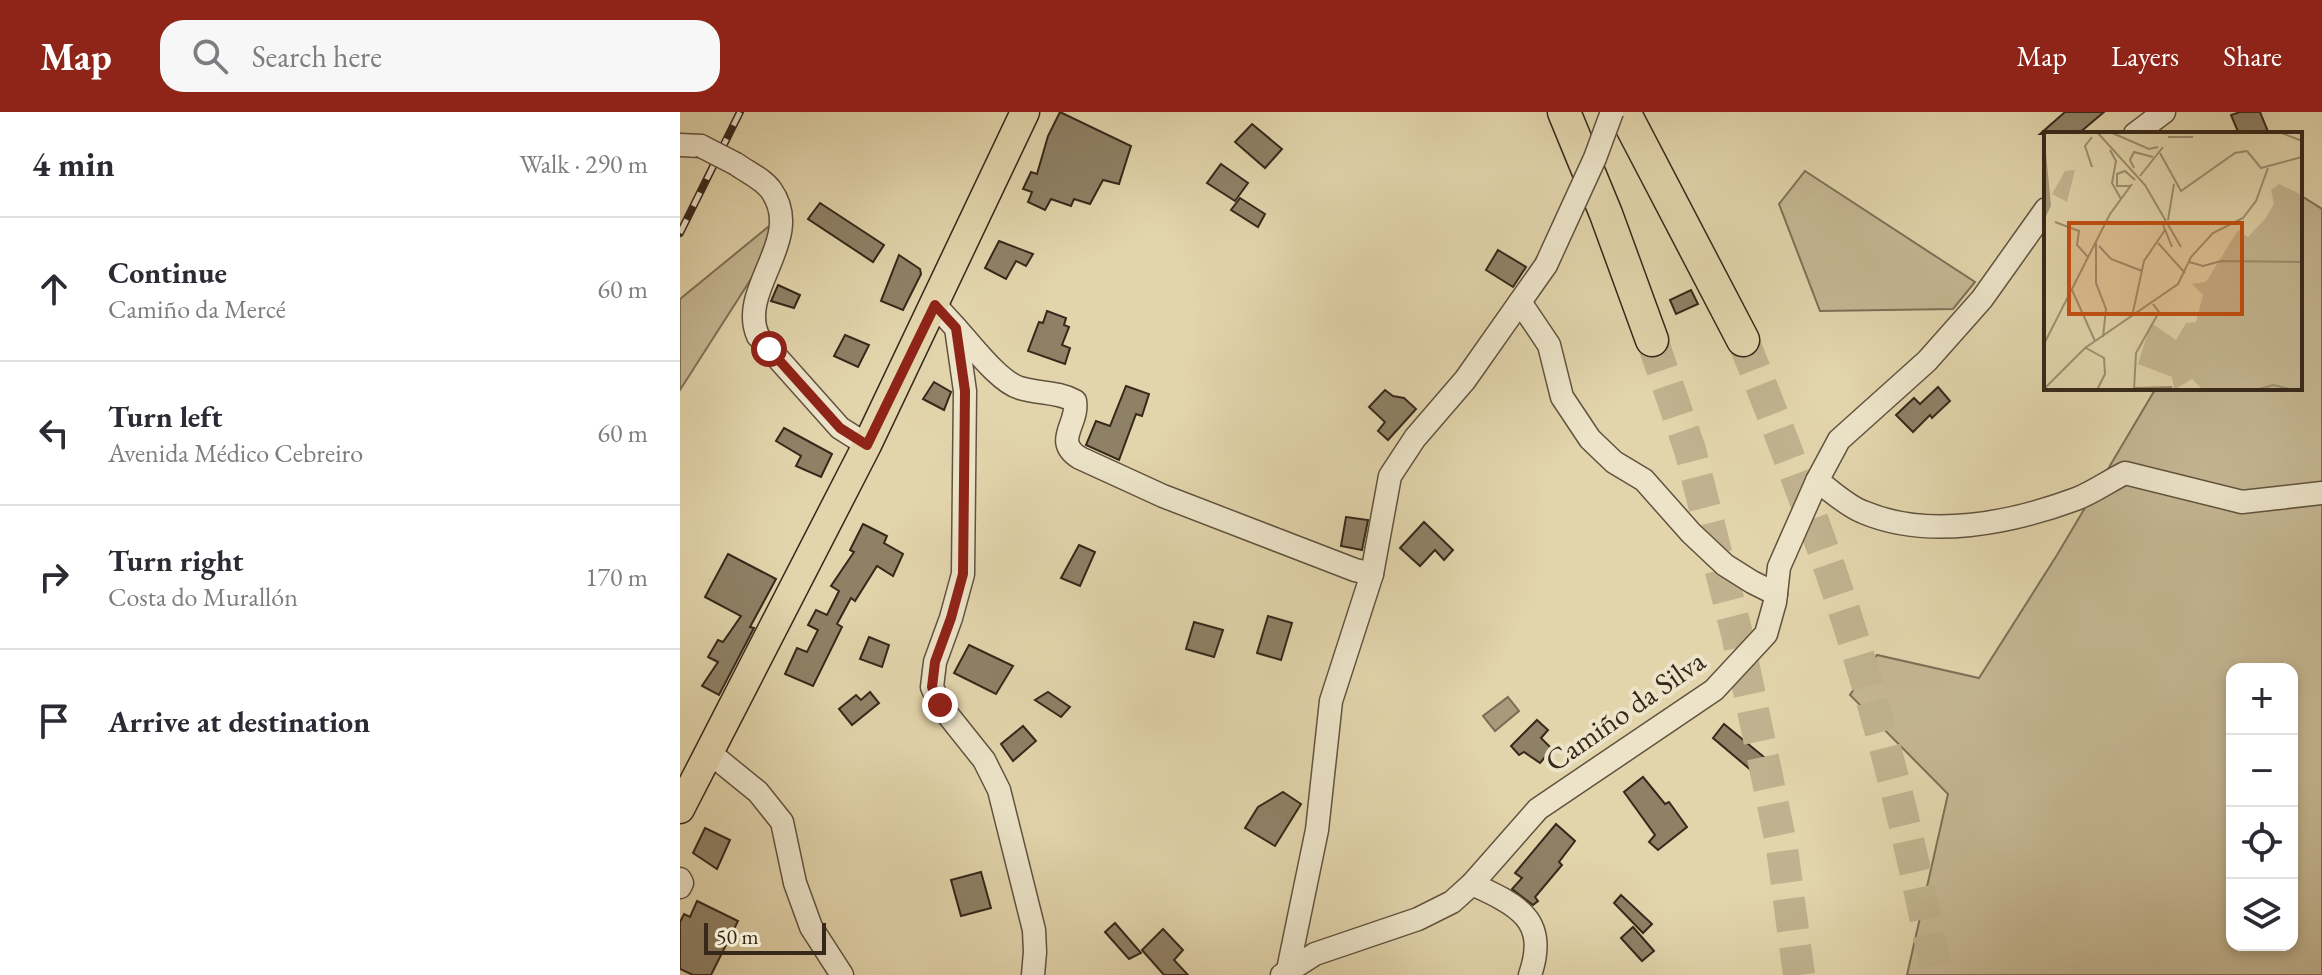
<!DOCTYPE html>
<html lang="en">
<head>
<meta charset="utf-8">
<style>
	body { margin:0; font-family:"EB Garamond",serif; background:#f7f7f7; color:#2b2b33 }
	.controls { position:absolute; right:24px; bottom:24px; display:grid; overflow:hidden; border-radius:16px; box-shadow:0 4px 12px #0003 }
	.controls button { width:72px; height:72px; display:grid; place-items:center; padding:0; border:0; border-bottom:2px solid #e1e1e2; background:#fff; color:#2b2b33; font:40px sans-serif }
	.scale { position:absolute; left:24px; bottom:20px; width:122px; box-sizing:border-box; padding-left:8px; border:4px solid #36281b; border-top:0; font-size:22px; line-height:28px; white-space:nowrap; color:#36281b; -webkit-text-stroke:6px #ece3c8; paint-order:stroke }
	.stop { position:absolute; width:24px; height:24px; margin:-18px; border:6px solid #8f2418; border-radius:50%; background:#fff }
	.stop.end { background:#8f2418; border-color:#fff; box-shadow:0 2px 8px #0008 }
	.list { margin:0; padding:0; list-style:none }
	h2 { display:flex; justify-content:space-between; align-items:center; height:104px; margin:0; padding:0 32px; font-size:34px }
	h2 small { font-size:26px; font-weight:400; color:#7c7c81 }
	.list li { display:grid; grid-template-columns:52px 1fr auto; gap:24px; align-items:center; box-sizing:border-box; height:144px; padding:0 32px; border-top:2px solid #e1e1e2 }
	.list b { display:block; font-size:30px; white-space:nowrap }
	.list p { margin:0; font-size:26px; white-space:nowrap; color:#7c7c81 }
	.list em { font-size:26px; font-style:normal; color:#7c7c81 }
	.icon { flex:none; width:44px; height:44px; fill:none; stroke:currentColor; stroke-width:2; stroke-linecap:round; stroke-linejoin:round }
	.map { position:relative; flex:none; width:1642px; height:863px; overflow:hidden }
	header { display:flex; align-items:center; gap:48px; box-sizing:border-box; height:112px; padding:0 40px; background:#8f2418; color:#fff }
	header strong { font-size:38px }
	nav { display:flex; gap:44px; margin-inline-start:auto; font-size:28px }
	.search { width:560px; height:72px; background:#f7f7f7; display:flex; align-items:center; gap:20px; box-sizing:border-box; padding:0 28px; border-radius:24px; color:#7c7c81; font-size:30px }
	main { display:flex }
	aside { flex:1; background:#fff }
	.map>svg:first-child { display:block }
	.green { fill:#c5b793; stroke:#7e7057; stroke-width:2; fill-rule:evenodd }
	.water { fill:#a89a7a; stroke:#7a6c54; stroke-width:2 }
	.building { fill:#8f8166; stroke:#36281b; stroke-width:2 }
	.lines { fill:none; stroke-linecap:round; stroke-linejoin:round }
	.highway-tunnel { stroke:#c0b28e; stroke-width:32; stroke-dasharray:32 16; stroke-linecap:butt }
	.minor-casing { stroke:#61533f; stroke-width:25 }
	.major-casing { stroke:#36281b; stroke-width:31 }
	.highway-casing { stroke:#36281b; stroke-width:35 }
	.minor { stroke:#ece3c8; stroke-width:22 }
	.major { stroke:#e2d4ab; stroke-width:28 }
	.highway { stroke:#e2d4ab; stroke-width:32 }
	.rail-casing { stroke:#36281b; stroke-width:8 }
	.rail { stroke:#ece3c8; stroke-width:5; stroke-dasharray:15; stroke-linecap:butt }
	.minor-bridge-casing { stroke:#61533f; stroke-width:25; stroke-linecap:butt }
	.minor-bridge { stroke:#ece3c8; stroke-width:22 }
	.route { stroke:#8f2418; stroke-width:10 }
	.labels { text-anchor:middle; stroke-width:8; stroke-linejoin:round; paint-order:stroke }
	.street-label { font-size:30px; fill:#36281b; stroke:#ece3c8 }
	.inset-road { fill:none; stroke:#9d8f71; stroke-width:2 }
	.view { fill:#c44f0f; fill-opacity:0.15; stroke:#c44f0f; stroke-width:4 }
	.inset-edge { fill:none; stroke:#36281b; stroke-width:4 }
</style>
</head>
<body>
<header>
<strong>Map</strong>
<div class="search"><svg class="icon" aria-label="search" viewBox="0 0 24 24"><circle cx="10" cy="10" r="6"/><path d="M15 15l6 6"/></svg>Search here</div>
<nav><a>Map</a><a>Layers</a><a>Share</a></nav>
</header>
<main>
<aside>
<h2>4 min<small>Walk · 290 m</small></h2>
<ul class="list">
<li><svg class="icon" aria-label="ahead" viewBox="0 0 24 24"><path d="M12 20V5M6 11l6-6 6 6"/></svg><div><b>Continue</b><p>Camiño da Mercé</p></div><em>60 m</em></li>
<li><svg class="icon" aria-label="left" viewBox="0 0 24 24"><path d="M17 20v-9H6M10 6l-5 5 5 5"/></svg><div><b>Turn left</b><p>Avenida Médico Cebreiro</p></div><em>60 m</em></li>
<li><svg class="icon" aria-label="right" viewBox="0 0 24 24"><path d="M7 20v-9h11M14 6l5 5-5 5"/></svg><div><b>Turn right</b><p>Costa do Murallón</p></div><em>170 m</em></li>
<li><svg class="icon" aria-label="arrive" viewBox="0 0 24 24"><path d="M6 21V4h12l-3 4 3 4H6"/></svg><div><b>Arrive at destination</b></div></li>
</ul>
</aside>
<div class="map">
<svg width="1642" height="863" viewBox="0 0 1642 863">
	<rect width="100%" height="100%" fill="#e2d4ab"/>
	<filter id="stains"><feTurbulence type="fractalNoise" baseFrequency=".0025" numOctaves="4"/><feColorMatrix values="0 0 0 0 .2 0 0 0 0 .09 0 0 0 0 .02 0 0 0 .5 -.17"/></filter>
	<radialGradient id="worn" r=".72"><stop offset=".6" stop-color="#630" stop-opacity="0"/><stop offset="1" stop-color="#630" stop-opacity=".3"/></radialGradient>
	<g class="green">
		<polygon points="1125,59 1295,170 1273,197 1140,199 1099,92"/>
		<path d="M1620 83 1642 97V863H1227L1268 682 1170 583 1197 543 1299 566 1377 443 1476 276H1620ZM1552 557H1612V833H1552Z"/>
		<polygon points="88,115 94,131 0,278 0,187"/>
	</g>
	<polygon class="water" points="828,585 839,599 815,619 803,604"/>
	<g class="building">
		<polygon points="380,0 451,34 439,72 423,68 410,92 394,87 391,94 371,87 365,98 348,90 352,80 343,77 351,60 357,62 368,24"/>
		<polygon points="1385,0 1424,0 1398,22 1360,22"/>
		<polygon points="1560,0 1580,0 1589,22 1559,22 1551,3"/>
		<polygon points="572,12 602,37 585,56 555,30"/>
		<polygon points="541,52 568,71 555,89 527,71"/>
		<polygon points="560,86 585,102 578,115 551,98"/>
		<polygon points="140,91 204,133 193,150 128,107"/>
		<polygon points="319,129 353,142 346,154 336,149 326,167 305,156"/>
		<polygon points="818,138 846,155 833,175 806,158"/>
		<polygon points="219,143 240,157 241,162 223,198 201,189"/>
		<polygon points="98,173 120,183 114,196 91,189"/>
		<polygon points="1011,178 1018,192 996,202 990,188"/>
		<polygon points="367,199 386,206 384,213 389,215 382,233 390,236 385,252 348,239 359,210 363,211"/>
		<polygon points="165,223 189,233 178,255 154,244"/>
		<polygon points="254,270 271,280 264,298 243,287"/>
		<polygon points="446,274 469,282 462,304 456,302 439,348 406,333 416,309 430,314"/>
		<polygon points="1258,275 1270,289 1252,306 1250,303 1233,320 1216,303 1234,286 1240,292"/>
		<polygon points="705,278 713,284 724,286 736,297 708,328 698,319 705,310 689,295"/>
		<polygon points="104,316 152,342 141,365 116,354 121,344 96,329"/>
		<polygon points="666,405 688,408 682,438 661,434"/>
		<polygon points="744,410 773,438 764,448 755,438 740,454 720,436"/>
		<polygon points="183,412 207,424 204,431 223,442 213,464 197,454 175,489 171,486 157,512 162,515 133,574 105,562 117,536 127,540 138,518 128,513 136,498 147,503 159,479 151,474 174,440 170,438"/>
		<polygon points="399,433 415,440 400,474 381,466"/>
		<polygon points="48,442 96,467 70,515 74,516 39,583 22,574 38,550 28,545 38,528 43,530 61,504 25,485"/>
		<polygon points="588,504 612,511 601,548 577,541"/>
		<polygon points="514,510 543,518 534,545 506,537"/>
		<polygon points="189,525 209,533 202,555 180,547"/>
		<polygon points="289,533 333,554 316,582 274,561"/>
		<polygon points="190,580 199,591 172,613 159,597 176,583 181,588"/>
		<polygon points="368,580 390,595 381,605 355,588"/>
		<polygon points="857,608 868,618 861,626 872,637 860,651 844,640 839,643 831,634"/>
		<polygon points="1044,612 1084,645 1072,659 1033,626"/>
		<polygon points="343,614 356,629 333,649 321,632"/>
		<polygon points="963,665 985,692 989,690 1007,715 978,738 969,730 975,723 944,680"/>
		<polygon points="603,680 621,692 595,734 565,716 578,695"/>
		<polygon points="876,712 895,729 879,750 882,753 855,785 858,789 853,793 832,777 842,766 835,761"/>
		<polygon points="25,716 50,728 37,757 13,741"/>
		<polygon points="301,760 311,796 281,804 271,768"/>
		<polygon points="941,783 972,812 963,821 934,791"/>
		<polygon points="17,789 58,809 31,863 13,863 0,857 0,810 4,802 10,805"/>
		<polygon points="435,811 461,841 449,847 425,820"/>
		<polygon points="953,815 974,839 962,849 941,826"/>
		<polygon points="483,817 503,838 494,848 508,863 484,863 462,838"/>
	</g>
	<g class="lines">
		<g class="highway-tunnel">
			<polyline points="972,228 1010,338 1057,522 1102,736 1119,863"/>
			<path d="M1063 228C1115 358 1166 490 1202 625 1224 704 1241 783 1257 863"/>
		</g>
		<g class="minor-casing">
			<g id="minor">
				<polyline points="1455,22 1484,0"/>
				<polyline points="0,33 21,34"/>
				<path d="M56 52C67 60 83 67 91 78 126 127 57 177 78 224L160 316 187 333"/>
				<polyline points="840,190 869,233 882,285 910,327 934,350 964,368 1011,421 1045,453 1072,470 1096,482"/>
				<polyline points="255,193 276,216 285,279 283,462 271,506 255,550 252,575 260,593 304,648 319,678 354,818 355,840 353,863"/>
				<path d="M276 216C291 232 319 270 340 276 359 282 377 279 395 289 399 312 372 329 400 346L483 384 675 458 692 462"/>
				<path d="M1137 369C1152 379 1167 394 1183 400 1249 428 1331 411 1396 387 1412 381 1429 369 1445 361L1562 390 1642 381"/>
				<polyline points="30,641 78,680 102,710 115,771 131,815 162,863"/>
				<polyline points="0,767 2,771 0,775"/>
				<path d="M792 772C838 793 869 808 850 863"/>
				<polyline points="608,858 637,718 651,589 692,462 710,364 735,326 785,268 866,153"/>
				<polyline points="602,863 635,842 738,807 772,790 792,772 858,697 1034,578 1086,522 1095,490 1099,455 1137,369 1159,328 1247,249 1302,187 1366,97"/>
			</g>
		</g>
		<g class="major-casing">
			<polyline id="major" points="0,697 187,333 345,0"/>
		</g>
		<g class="highway-casing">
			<g id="highway">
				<polyline points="884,0 926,102 972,228"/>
				<polyline points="944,0 1063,228"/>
			</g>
		</g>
		<use href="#minor" class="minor"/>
		<use href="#major" class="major"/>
		<use href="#highway" class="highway"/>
		<g class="rail-casing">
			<polyline id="rail" points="0,121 60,0"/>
		</g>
		<use href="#rail" class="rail"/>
		<g class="minor-bridge-casing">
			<g id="minor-bridge">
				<polyline points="21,34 56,52"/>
				<polyline points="866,153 915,46 932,0"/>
			</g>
		</g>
		<use href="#minor-bridge" class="minor-bridge"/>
	</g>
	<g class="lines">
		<polyline class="route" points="89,237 160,316 187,333 255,193 276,216 285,279 283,462 271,506 255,550 252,575 260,593"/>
	</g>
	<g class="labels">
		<g class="street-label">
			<text transform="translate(945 599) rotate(-35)" y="10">Camiño da Silva</text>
		</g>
	</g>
	<g transform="translate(1364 20)">
		<rect width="258" height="258" fill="#e2d4ab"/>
		<path d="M31 38 23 70 8 62 21 39ZM235 52 258 63V257L159 258 148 247 130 258 128 245 94 232 107 191 132 208 142 191 152 190 159 163 148 152 162 150 194 98 204 105 221 87 230 72 227 58Z" fill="#c5b793"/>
		<path d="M0 0 7 74 0 88Z" fill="#a89a7a"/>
		<path class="inset-road" d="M53 0 101 53 137 115M66 0 105 17 114 15M235 0 258 9M48 5 41 14 48 35M124 5H149M66 18 72 29 68 51 77 67M203 19 217 36 258 25M116 21 137 59 191 21 203 19M90 36 86 28 90 20 109 25M96 44 119 15M86 54H73V42L81 39 91 48M124 88 130 52M11 90 35 99 33 113 44 125M118 90 128 115M52 111V151L62 177 59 205M114 111 141 141M55 114 67 127 98 139M145 130 159 134 177 129 258 130M28 158 51 209M89 180 100 129 121 98M0 212 66 82 88 52M42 216 60 226 61 242 53 258M91 256 128 255M0 257 41 216 134 152 147 125 169 101 199 86 212 69 224 36M90 258 92 221 115 180 109 172M212 258 229 253 250 258"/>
		<path class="view" d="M25 91H198V182H25Z"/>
		<rect width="258" height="258" class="inset-edge"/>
	</g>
	<rect width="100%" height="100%" filter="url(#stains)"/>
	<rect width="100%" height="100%" fill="url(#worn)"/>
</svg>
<div class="controls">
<button>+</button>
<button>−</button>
<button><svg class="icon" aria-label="locate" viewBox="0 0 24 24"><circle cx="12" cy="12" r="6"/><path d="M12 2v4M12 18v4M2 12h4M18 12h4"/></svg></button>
<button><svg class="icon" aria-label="layers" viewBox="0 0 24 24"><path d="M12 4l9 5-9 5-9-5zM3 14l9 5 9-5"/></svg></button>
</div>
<div class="scale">50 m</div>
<div class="stop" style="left:89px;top:237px"></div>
<div class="stop end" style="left:260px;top:593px"></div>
</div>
</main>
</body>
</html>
